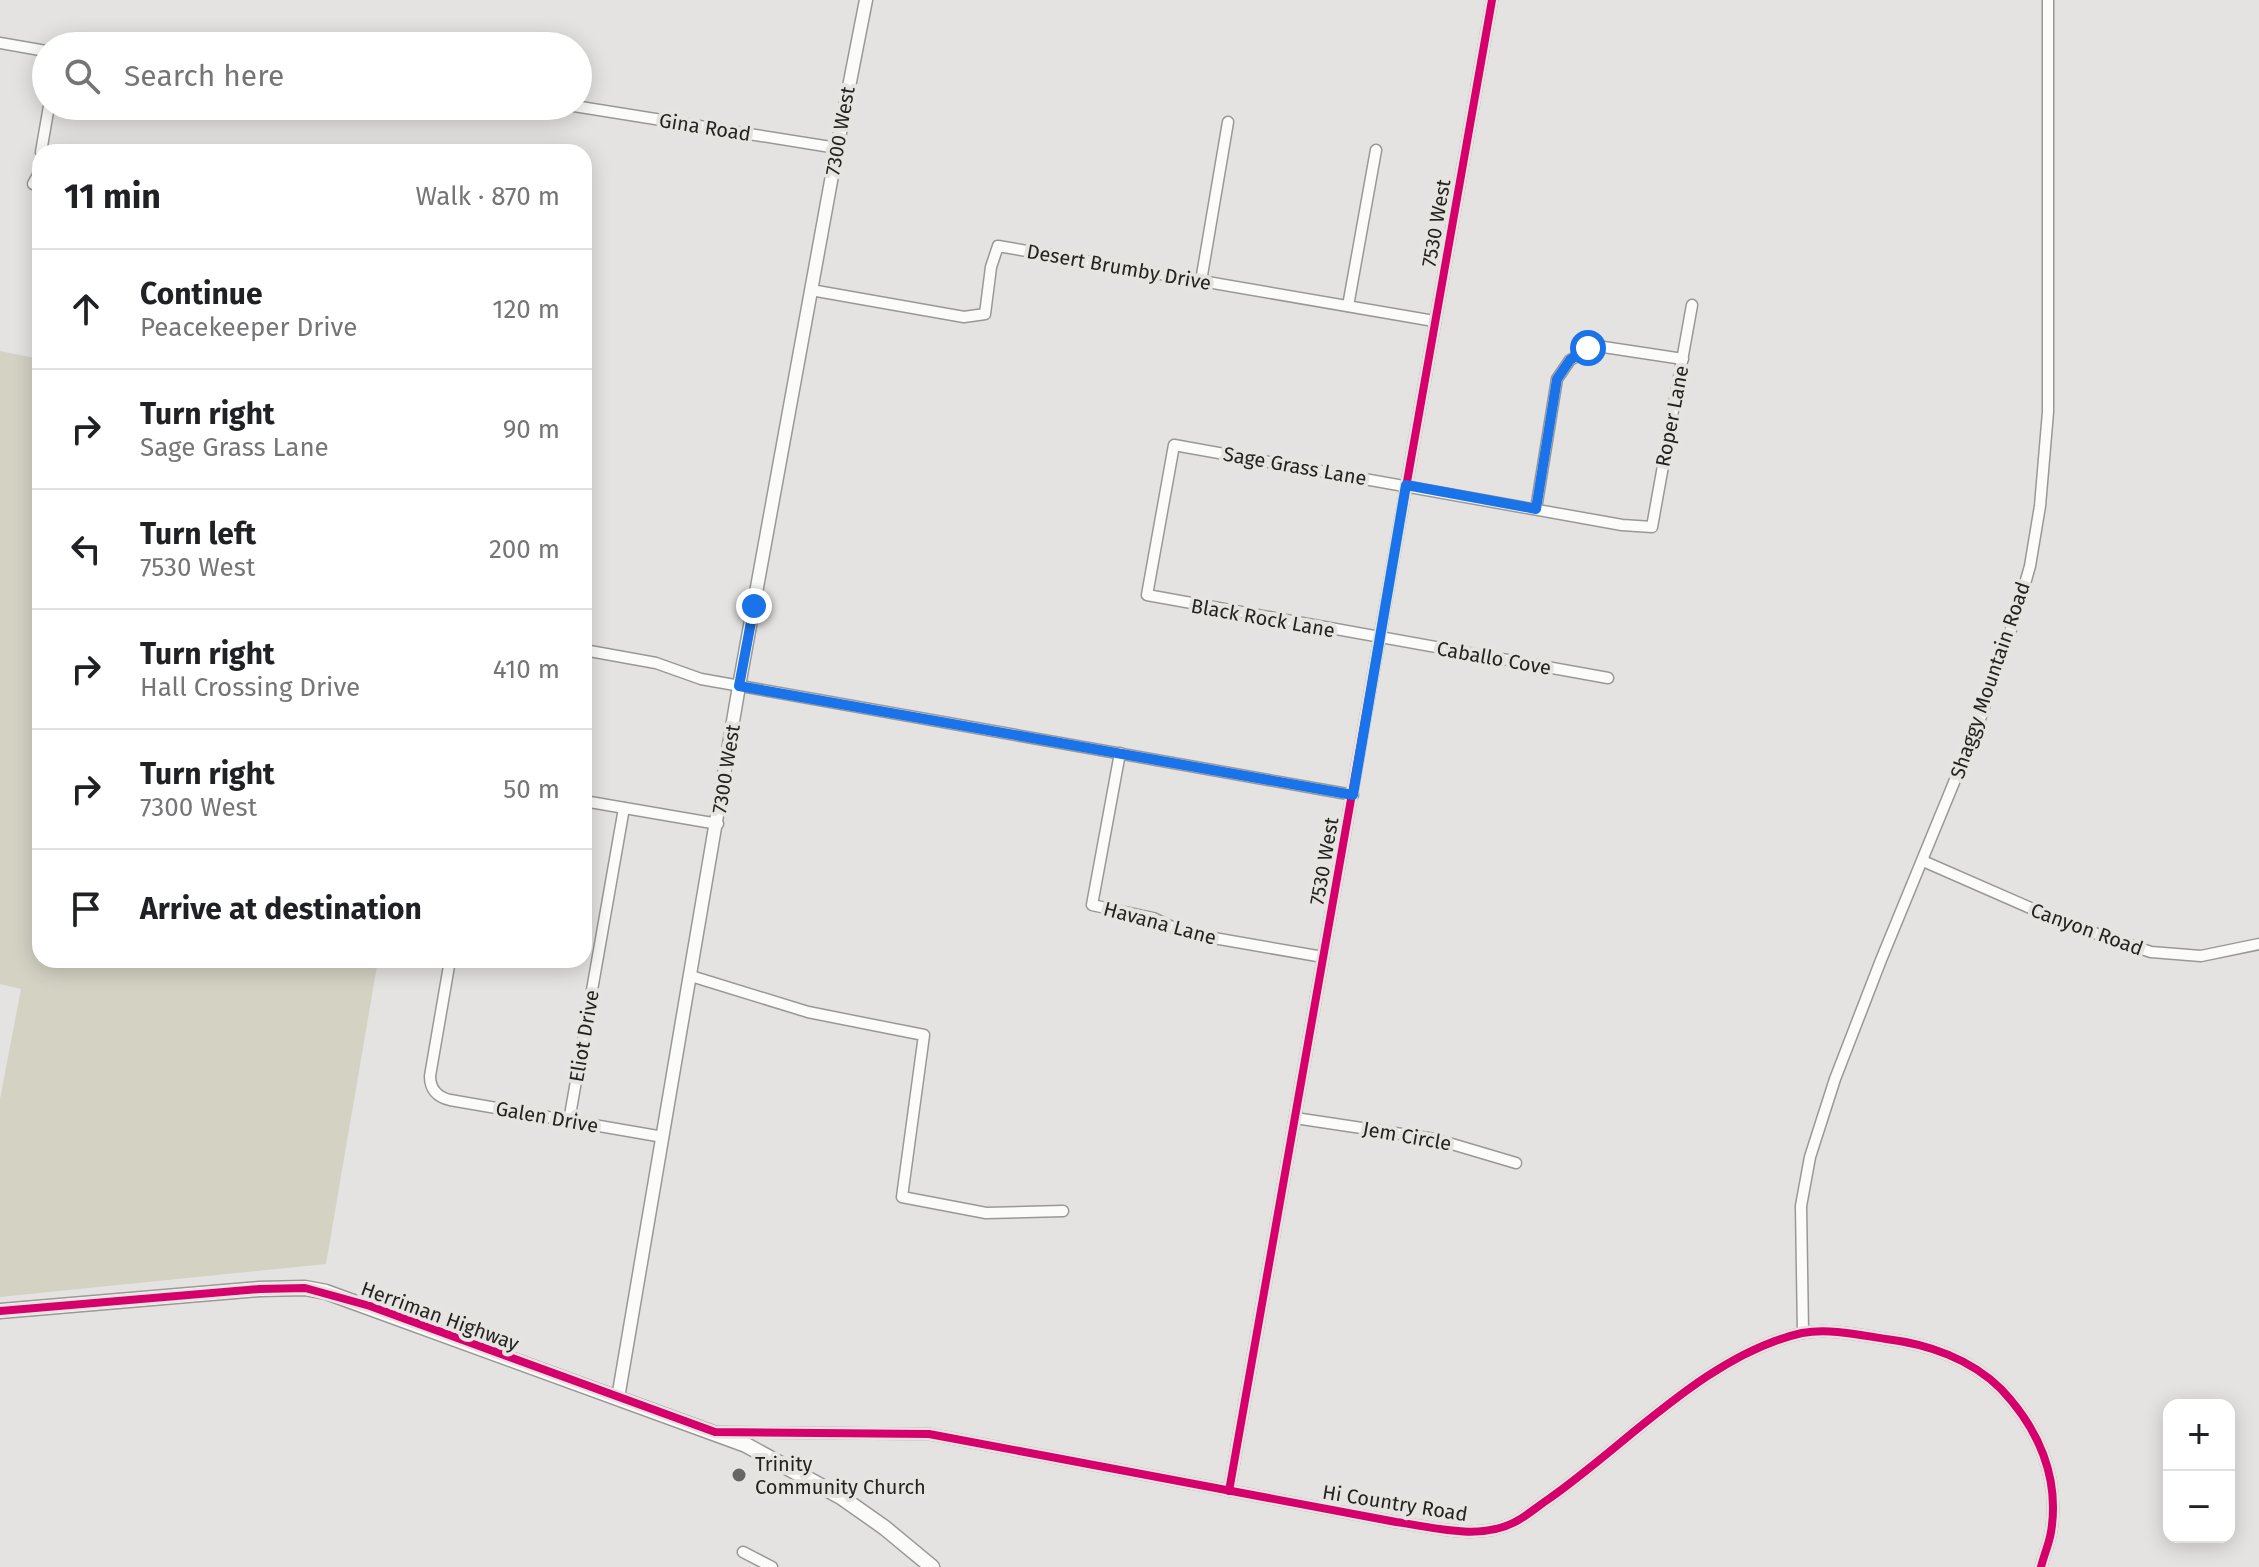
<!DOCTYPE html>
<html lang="en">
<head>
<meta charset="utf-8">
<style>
	body { margin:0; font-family:"Fira Sans",sans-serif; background:#f2f2f2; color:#202124 }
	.controls { position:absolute; right:24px; bottom:24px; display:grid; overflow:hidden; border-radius:16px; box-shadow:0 4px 20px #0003 }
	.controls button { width:72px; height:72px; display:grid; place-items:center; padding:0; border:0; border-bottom:2px solid #e0e0e0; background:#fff; color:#202124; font:40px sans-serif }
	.stop { position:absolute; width:24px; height:24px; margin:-18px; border:6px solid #1a73e8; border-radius:50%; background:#fff }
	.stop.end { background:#1a73e8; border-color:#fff; box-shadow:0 2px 8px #0008 }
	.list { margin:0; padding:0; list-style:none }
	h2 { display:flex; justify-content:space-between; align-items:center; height:104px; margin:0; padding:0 32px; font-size:34px }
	h2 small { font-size:26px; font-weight:400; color:#757577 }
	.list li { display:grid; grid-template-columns:52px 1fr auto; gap:24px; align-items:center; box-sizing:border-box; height:120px; padding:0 32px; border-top:2px solid #e0e0e0 }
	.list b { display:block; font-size:30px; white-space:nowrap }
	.list p { margin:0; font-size:26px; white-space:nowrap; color:#757577 }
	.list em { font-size:26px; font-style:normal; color:#757577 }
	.icon { flex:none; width:44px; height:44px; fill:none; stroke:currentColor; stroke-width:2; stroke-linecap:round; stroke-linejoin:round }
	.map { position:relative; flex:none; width:2259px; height:1567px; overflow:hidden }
	.search { position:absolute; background:#fff; box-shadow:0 4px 20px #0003; left:32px; top:32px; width:560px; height:88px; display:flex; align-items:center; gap:20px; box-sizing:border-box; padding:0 28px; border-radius:44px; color:#757577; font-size:30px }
	.panel { position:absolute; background:#fff; box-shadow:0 4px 20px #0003; left:32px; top:144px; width:560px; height:824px; border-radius:24px }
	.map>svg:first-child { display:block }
	.green { fill:#d4d2c3 }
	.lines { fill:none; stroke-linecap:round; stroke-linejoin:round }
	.minor-casing { stroke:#999897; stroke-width:13 }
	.tertiary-casing { stroke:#999897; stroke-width:15 }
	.secondary-casing { stroke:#999897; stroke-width:17 }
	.minor { stroke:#fbfbfa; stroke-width:10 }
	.tertiary { stroke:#fbfbfa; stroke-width:12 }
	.secondary { stroke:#fbfbfa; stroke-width:14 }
	.cycleway-casing { stroke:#e5e4e0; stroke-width:13 }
	.cycleway { stroke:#d6006c; stroke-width:8 }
	.route { stroke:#1a73e8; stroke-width:10 }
	.poi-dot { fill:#676664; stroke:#e5e4e0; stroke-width:3 }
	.labels { text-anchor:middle; stroke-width:8; stroke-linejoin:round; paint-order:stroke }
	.street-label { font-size:20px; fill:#232321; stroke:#e5e4e0 }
	.poi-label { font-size:20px; fill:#232321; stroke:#e5e4e0; text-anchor:start }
</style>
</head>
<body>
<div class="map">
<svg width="2259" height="1567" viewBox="0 0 2259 1567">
	<rect width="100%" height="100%" fill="#e4e3e1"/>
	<polygon class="green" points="0,351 40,359 40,960 378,960 326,1264 0,1297 0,1099 21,989 0,984"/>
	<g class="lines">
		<g class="minor-casing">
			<g id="minor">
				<polyline points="0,43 46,51"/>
				<polyline points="332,106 389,110 432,106"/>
				<polyline points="574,106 837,148"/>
				<polyline points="41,152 49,106"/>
				<polyline points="33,184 38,175 40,161"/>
				<polyline points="1201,281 1228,122"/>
				<polyline points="811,290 964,317 985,314 991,267 998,246 1434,321"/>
				<polyline points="1348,306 1376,150"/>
				<polyline points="1536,509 1557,379 1570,360 1597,346 1683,359"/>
				<polyline points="584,650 656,663 701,679 1353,795"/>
				<polyline points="1608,678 1147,595 1174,445 1622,525 1652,527 1692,305"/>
				<polyline points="1120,753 1092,905 1153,918 1185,933 1323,957"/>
				<polyline points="584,801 718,824"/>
				<polyline points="1923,861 2067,924 2151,952 2201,956 2259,944"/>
				<path d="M450 960 430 1076C430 1089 437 1097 450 1100L663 1137"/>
				<polyline points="691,976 808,1012 924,1035 902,1197 986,1213 1063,1211"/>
				<polyline points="1295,1118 1435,1139 1516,1163"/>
				<polyline points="569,1121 624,808"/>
				<polyline points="1803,1333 1801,1206 1810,1157 1835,1079 1881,960 1980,719 2016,615 2030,566 2040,506 2048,412 2048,0"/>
				<path d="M717 1432 929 1434 1396 1522C1433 1527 1479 1541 1515 1522 1527 1516 1538 1506 1550 1498 1627 1444 1708 1354 1802 1333 1829 1328 1860 1335 1886 1339 1928 1344 1971 1359 2001 1389 2038 1428 2060 1477 2051 1532 2049 1544 2044 1555 2041 1567"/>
				<polyline points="1229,1491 1492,0"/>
				<polyline points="743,1552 772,1567"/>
			</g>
		</g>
		<g class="tertiary-casing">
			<polyline id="tertiary" points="618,1398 739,686 837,148 866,0"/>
		</g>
		<g class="secondary-casing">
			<polyline id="secondary" points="0,1311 260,1289 305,1288 326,1292 746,1445 841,1497 885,1528 932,1567"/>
		</g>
		<use href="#minor" class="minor"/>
		<use href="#tertiary" class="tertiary"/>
		<use href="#secondary" class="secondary"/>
		<g class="cycleway-casing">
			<g id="cycleway">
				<path d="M0 1311 260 1289 305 1288 370 1306 715 1432 929 1434 1396 1522C1433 1527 1479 1541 1515 1522 1527 1516 1538 1506 1550 1498 1627 1444 1708 1354 1802 1333 1829 1328 1860 1335 1886 1339 1928 1344 1971 1359 2001 1389 2038 1428 2060 1477 2051 1532 2049 1544 2044 1555 2041 1567"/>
				<polyline points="1229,1491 1492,0"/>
			</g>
		</g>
		<use href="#cycleway" class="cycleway"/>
	</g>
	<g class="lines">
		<polyline class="route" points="754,606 739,686 1353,795 1406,485 1536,509 1557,379 1570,360 1588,348"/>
	</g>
	<circle class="poi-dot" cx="739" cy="1475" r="8"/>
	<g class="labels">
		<g class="street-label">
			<text transform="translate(705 127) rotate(9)" y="7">Gina Road</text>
			<text transform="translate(840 131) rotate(-80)" y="7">7300 West</text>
			<text transform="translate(1436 223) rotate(-80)" y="7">7530 West</text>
			<text transform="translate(1119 267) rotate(10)" y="7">Desert Brumby Drive</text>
			<text transform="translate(1672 416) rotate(-79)" y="7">Roper Lane</text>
			<text transform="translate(1295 466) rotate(10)" y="7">Sage Grass Lane</text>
			<text transform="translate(1263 618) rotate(10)" y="7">Black Rock Lane</text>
			<text transform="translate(1494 658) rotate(10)" y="7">Caballo Cove</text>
			<text transform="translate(1990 680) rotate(-71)" y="7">Shaggy Mountain Road</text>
			<text transform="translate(726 769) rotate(-81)" y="7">7300 West</text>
			<text transform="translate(1324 861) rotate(-80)" y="7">7530 West</text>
			<text transform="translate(1160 923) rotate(15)" y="7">Havana Lane</text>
			<text transform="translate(2087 929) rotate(20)" y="7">Canyon Road</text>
			<text transform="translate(584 1036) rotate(-80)" y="7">Eliot Drive</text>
			<text transform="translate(547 1117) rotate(10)" y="7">Galen Drive</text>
			<text transform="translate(1407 1136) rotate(10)" y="7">Jem Circle</text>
			<text transform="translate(440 1316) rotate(20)" y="7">Herriman Highway</text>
			<text transform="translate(1395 1503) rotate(9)" y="7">Hi Country Road</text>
		</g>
		<g class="poi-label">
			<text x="755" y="1471">Trinity<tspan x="755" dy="23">Community Church</tspan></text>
		</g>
	</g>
</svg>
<div class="controls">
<button>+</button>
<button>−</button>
</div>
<div class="stop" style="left:1588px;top:348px"></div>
<div class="stop end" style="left:754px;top:606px"></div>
<div class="search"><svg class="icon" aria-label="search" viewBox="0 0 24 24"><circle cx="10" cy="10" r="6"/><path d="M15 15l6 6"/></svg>Search here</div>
<section class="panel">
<h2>11 min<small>Walk · 870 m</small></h2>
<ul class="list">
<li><svg class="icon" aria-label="ahead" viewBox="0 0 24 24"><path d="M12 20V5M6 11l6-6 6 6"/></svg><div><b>Continue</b><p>Peacekeeper Drive</p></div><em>120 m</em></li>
<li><svg class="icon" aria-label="right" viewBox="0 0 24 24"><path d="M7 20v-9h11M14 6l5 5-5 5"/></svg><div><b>Turn right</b><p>Sage Grass Lane</p></div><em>90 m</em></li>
<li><svg class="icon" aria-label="left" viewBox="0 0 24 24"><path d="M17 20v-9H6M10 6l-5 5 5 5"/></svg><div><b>Turn left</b><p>7530 West</p></div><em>200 m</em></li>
<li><svg class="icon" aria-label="right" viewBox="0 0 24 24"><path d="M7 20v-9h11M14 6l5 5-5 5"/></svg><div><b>Turn right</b><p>Hall Crossing Drive</p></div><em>410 m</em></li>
<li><svg class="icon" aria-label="right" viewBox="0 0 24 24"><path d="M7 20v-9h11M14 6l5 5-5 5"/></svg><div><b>Turn right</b><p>7300 West</p></div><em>50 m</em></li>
<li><svg class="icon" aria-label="arrive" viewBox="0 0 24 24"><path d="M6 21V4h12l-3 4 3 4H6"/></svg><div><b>Arrive at destination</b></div></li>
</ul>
</section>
</div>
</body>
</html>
